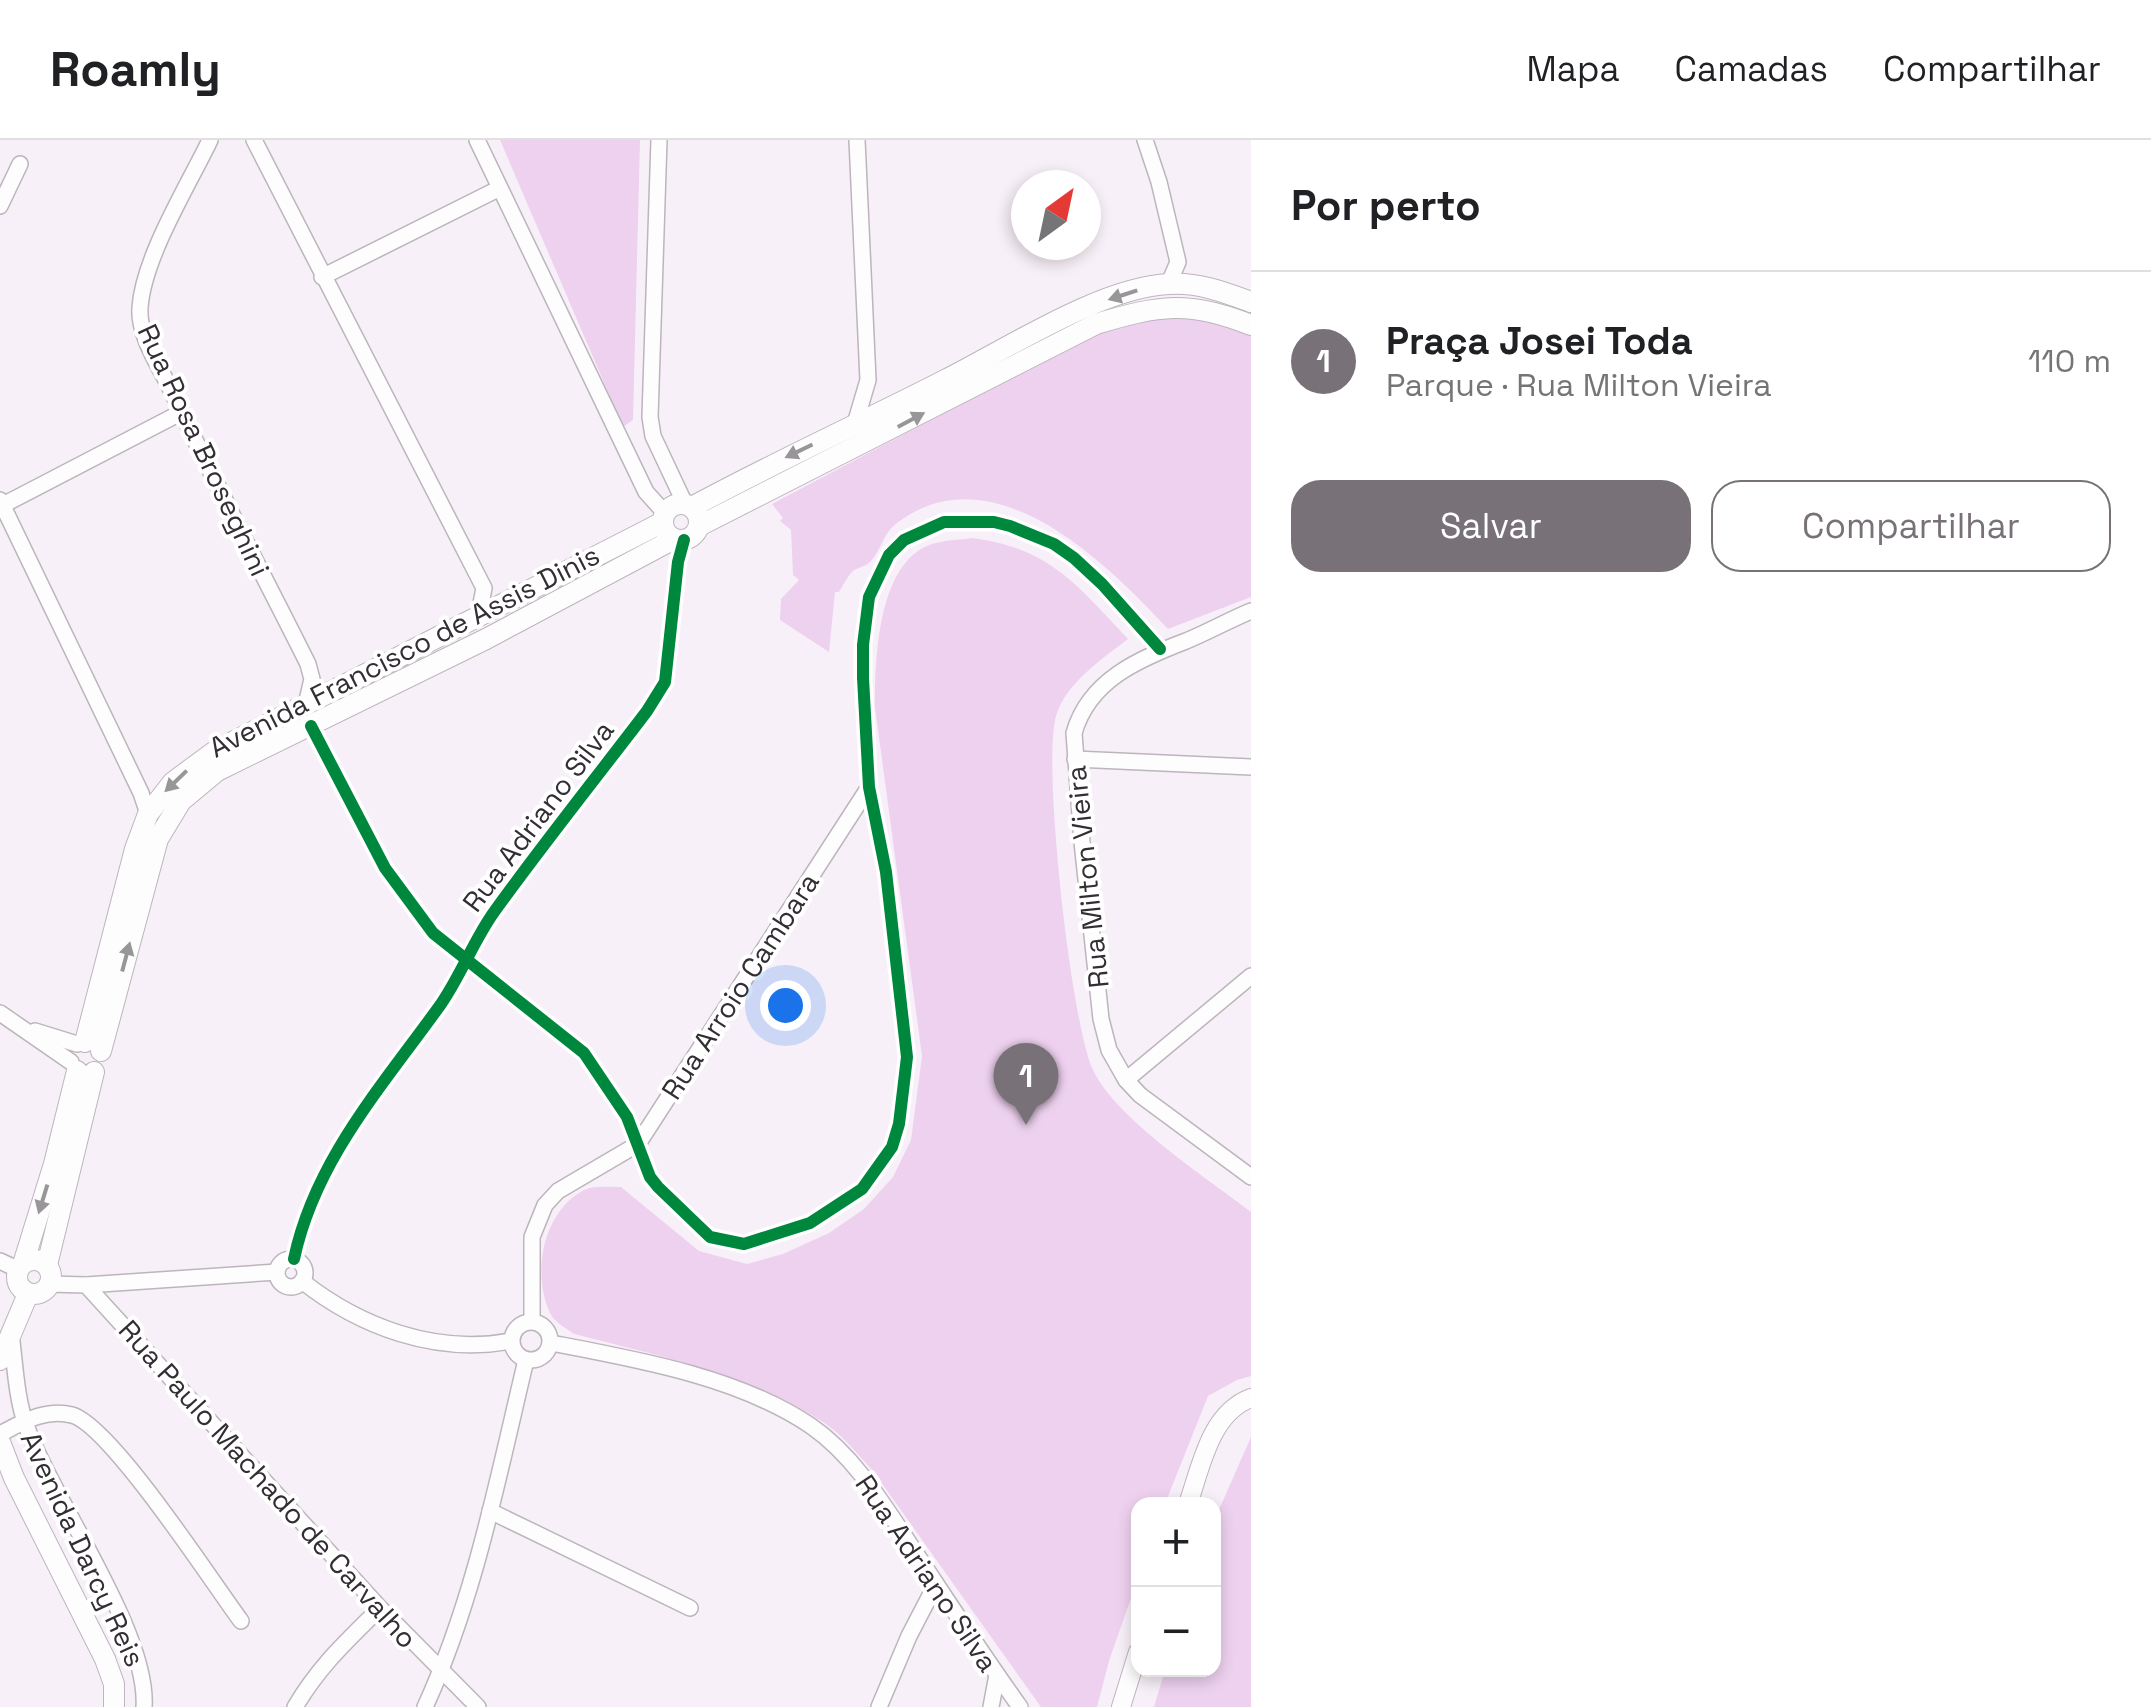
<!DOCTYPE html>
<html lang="pt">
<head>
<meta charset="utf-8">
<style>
	body { margin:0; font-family:"Space Grotesk",sans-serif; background:#f6f6f6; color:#202124 }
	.controls { position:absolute; right:30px; bottom:30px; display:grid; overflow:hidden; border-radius:20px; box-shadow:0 5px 15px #0003 }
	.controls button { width:90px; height:90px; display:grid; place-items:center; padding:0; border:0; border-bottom:2px solid #e0e0e0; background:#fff; color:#202124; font:50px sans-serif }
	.compass { position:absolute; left:1011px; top:30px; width:90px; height:90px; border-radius:50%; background:#fff; box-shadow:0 5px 15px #0003; rotate:33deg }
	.you { position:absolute; left:785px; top:865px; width:35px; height:35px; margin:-25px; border:8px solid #fff; border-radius:50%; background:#1a73e8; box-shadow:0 0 0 15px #1a73e833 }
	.badge { display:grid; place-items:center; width:65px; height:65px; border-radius:50%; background:#787278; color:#fff; font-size:32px; font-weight:700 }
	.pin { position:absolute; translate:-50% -82px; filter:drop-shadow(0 2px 5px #0008) }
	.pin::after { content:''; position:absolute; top:52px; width:35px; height:30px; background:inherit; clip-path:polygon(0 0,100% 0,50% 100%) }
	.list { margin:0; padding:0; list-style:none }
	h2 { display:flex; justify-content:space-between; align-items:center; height:130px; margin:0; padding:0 40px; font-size:42px }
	h2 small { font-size:32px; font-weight:400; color:#757577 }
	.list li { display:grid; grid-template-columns:65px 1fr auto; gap:30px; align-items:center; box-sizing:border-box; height:180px; padding:0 40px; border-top:2px solid #e0e0e0 }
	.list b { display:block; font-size:38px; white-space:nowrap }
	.list p { margin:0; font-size:32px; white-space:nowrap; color:#757577 }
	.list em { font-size:32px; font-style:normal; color:#757577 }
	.actions { display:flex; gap:20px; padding:30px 40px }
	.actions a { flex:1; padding:22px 0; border:2px solid #787278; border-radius:30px; text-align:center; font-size:35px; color:#787278 }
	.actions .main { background:#787278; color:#fff }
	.map { position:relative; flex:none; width:1251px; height:1567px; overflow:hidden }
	header { display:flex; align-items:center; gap:60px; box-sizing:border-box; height:140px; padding:0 50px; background:#fff; border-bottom:2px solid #e0e0e0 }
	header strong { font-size:48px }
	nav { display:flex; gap:55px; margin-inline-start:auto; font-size:35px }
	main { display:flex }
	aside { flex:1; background:#fff }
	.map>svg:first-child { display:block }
	.green { fill:#eed1ef }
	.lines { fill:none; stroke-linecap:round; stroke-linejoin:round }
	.minor-casing { stroke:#bcb5bc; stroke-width:18 }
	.tertiary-casing { stroke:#bcb5bc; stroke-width:20 }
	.secondary-casing { stroke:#bcb5bc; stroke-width:22 }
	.minor { stroke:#fefdfe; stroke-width:15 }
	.tertiary { stroke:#fefdfe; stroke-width:18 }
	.secondary { stroke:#fefdfe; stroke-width:20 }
	.cycleway-casing { stroke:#fff; stroke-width:19 }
	.cycleway { stroke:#00873e; stroke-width:12 }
	.oneway { fill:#989698 }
	.labels { text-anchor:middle; stroke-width:8; stroke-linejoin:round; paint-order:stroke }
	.street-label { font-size:28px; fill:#332e33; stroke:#fff }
</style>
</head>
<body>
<header>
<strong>Roamly</strong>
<nav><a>Mapa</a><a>Camadas</a><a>Compartilhar</a></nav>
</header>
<main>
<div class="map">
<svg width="1251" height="1567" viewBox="0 0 1251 1567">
	<rect width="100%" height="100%" fill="#f8f0f8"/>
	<g class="green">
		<polygon points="500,0 640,0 633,280 623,287"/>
		<path d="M1192 174 1251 191V457L1168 489C1105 422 993 310 897 383 884 392 881 410 871 421 866 427 857 427 852 432 847 437 843 446 839 452H835L829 512 780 480 781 459 799 440 793 435 791 390 780 381 783 378 772 364 1091 195 1133 178Z"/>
		<path d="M972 398C1050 408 1077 445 1128 499 1102 519 1066 543 1056 576 1042 624 1071 884 1093 930 1116 979 1207 1038 1251 1072V1236L1237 1240 1208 1256 1165 1364H1138V1438L1109 1521 1097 1567H1041L873 1331C857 1314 843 1295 823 1282 748 1234 659 1216 574 1194 566 1188 554 1182 550 1173 532 1134 542 1074 582 1051 592 1045 609 1047 621 1047L699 1111 747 1124 783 1114 829 1093 864 1069 893 1037 911 1000 922 916 875 568C875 520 877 422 932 404 945 400 959 400 972 398Z"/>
		<polygon points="1251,1297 1251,1567 1154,1567 1165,1530 1214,1530 1214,1381"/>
	</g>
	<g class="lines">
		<g class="minor-casing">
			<g id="minor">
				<path d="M210 0C188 46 143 118 140 168 138 196 160 227 172 252 215 344 263 434 308 524L312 539 306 565"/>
				<polyline points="254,0 484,448 479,474"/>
				<polyline points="477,0 646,352 665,373"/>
				<polyline points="659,0 650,277 653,296 685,364"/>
				<polyline points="1145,0 1159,42 1178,122 1169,143"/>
				<polyline points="0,66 20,24"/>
				<polyline points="322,137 498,49"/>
				<polyline points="855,284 868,240 857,0"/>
				<polyline points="0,360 141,653 148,674"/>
				<polyline points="3,365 182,272"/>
				<path d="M1251 471C1229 480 1208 492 1186 501 1139 519 1089 540 1074 593L1082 702 1101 879 1109 910 1126 940 1140 955 1251 1037"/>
				<polyline points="311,586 385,728 433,793 584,913 627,977 650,1037 658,1047 710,1097 744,1104 810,1083 862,1049 892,1007 899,984 907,917 886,732 869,647 863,538 863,505 869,457 889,415 904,400 944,382 994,382 1010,386 1054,404 1074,418 1102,444 1160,509"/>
				<polyline points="1075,619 1251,627"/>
				<polyline points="0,873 71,922"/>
				<polyline points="35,891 77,904"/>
				<polyline points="1126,940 1251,836"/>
				<path d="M294 1119C315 1020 383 945 441 864 461 835 474 800 494 772 543 704 596 638 647 571L665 542 678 422 684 400"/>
				<circle cx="291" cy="1133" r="14"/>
				<polyline points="0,1121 17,1129"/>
				<path d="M302 1141C360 1187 436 1215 510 1201"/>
				<polyline points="49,1144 86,1145 380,1468 478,1567"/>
				<polyline points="86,1145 277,1132"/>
				<polyline points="532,1181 532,1097 545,1065 558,1051 638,1004 869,647"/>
				<circle cx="531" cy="1201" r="19"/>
				<path d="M11 1194C15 1223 16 1257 26 1285 53 1361 149 1492 144 1567"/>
				<path d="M551 1203C635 1219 739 1237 811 1286 856 1317 887 1370 917 1415 951 1466 984 1517 1020 1567"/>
				<path d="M0 1294C23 1282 46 1268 72 1275 111 1286 212 1442 241 1481"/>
				<polyline points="490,1371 690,1468"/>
				<path d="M295 1567C320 1525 346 1502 380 1468"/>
				<path d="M425 1567C475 1458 498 1337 526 1220"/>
				<polyline points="879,1567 909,1496 936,1444"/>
				<polyline points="991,1567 997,1535"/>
			</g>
		</g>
		<g class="tertiary-casing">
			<g id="tertiary">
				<path d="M1188 1364C1201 1327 1210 1273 1251 1258"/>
				<polyline points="1121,1567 1138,1512"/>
			</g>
		</g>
		<g class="secondary-casing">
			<g id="secondary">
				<circle cx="681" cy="382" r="18"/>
				<path d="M692 367C775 322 861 283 945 240 1007 209 1101 147 1169 144 1198 142 1224 152 1251 162"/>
				<path d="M699 386 1096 184C1159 165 1189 160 1251 185"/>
				<polyline points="85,902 135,709 148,674 173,642 215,611 663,382"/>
				<polyline points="101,911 158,699 181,661 217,631 486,499 674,399"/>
				<circle cx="34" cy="1137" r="17"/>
				<polyline points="24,1121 54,1024 77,931"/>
				<polyline points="47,1125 94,932"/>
				<polyline points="0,1220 28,1154"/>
				<polyline points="0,1302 14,1338 105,1519 114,1544 114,1567"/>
			</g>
		</g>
		<use href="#minor" class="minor"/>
		<use href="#tertiary" class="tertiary"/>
		<use href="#secondary" class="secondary"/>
		<g class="cycleway-casing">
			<g id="cycleway">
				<polyline points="311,586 385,728 433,793 584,913 627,977 650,1037 658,1047 710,1097 744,1104 810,1083 862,1049 892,1007 899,984 907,917 886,732 869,647 863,538 863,505 869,457 889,415 904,400 944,382 994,382 1010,386 1054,404 1074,418 1102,444 1160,509"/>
				<path d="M294 1119C315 1020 383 945 441 864 461 835 474 800 494 772 543 704 596 638 647 571L665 542 678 422 684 400"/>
			</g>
		</g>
		<use href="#cycleway" class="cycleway"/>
	</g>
	<defs><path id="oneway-solid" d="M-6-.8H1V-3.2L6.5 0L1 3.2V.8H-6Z" transform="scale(2.5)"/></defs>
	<g class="oneway">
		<use href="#oneway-solid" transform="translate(1123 155) rotate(162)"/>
		<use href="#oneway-solid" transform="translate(911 280) rotate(-28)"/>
		<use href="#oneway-solid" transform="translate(799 311) rotate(154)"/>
		<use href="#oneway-solid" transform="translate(176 641) rotate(136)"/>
		<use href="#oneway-solid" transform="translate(126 817) rotate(-75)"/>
		<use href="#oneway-solid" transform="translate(43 1059) rotate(107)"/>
	</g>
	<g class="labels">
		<g class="street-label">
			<text transform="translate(204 310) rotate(65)" y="10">Rua Rosa Broseghini</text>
			<text transform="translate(404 511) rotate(-27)" y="10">Avenida Francisco de Assis Dinis</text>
			<text transform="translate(538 676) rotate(-53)" y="10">Rua Adriano Silva</text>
			<text transform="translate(1087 737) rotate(-96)" y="10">Rua Milton Vieira</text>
			<text transform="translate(740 846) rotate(-57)" y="10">Rua Arroio Cambara</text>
			<text transform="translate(268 1344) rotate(48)" y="10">Rua Paulo Machado de Carvalho</text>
			<text transform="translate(83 1409) rotate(65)" y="10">Avenida Darcy Reis</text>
			<text transform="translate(927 1433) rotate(56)" y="10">Rua Adriano Silva</text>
		</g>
	</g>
</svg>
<div class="controls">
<button>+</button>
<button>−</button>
</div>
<svg class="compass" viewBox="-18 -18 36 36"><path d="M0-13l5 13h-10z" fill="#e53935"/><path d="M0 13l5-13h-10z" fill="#757577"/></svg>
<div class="you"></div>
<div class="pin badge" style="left:1026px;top:985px">1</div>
</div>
<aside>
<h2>Por perto<small></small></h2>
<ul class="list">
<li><span class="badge">1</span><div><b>Praça Josei Toda</b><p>Parque · Rua Milton Vieira</p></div><em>110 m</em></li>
</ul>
<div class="actions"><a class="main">Salvar</a><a>Compartilhar</a></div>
</aside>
</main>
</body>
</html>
